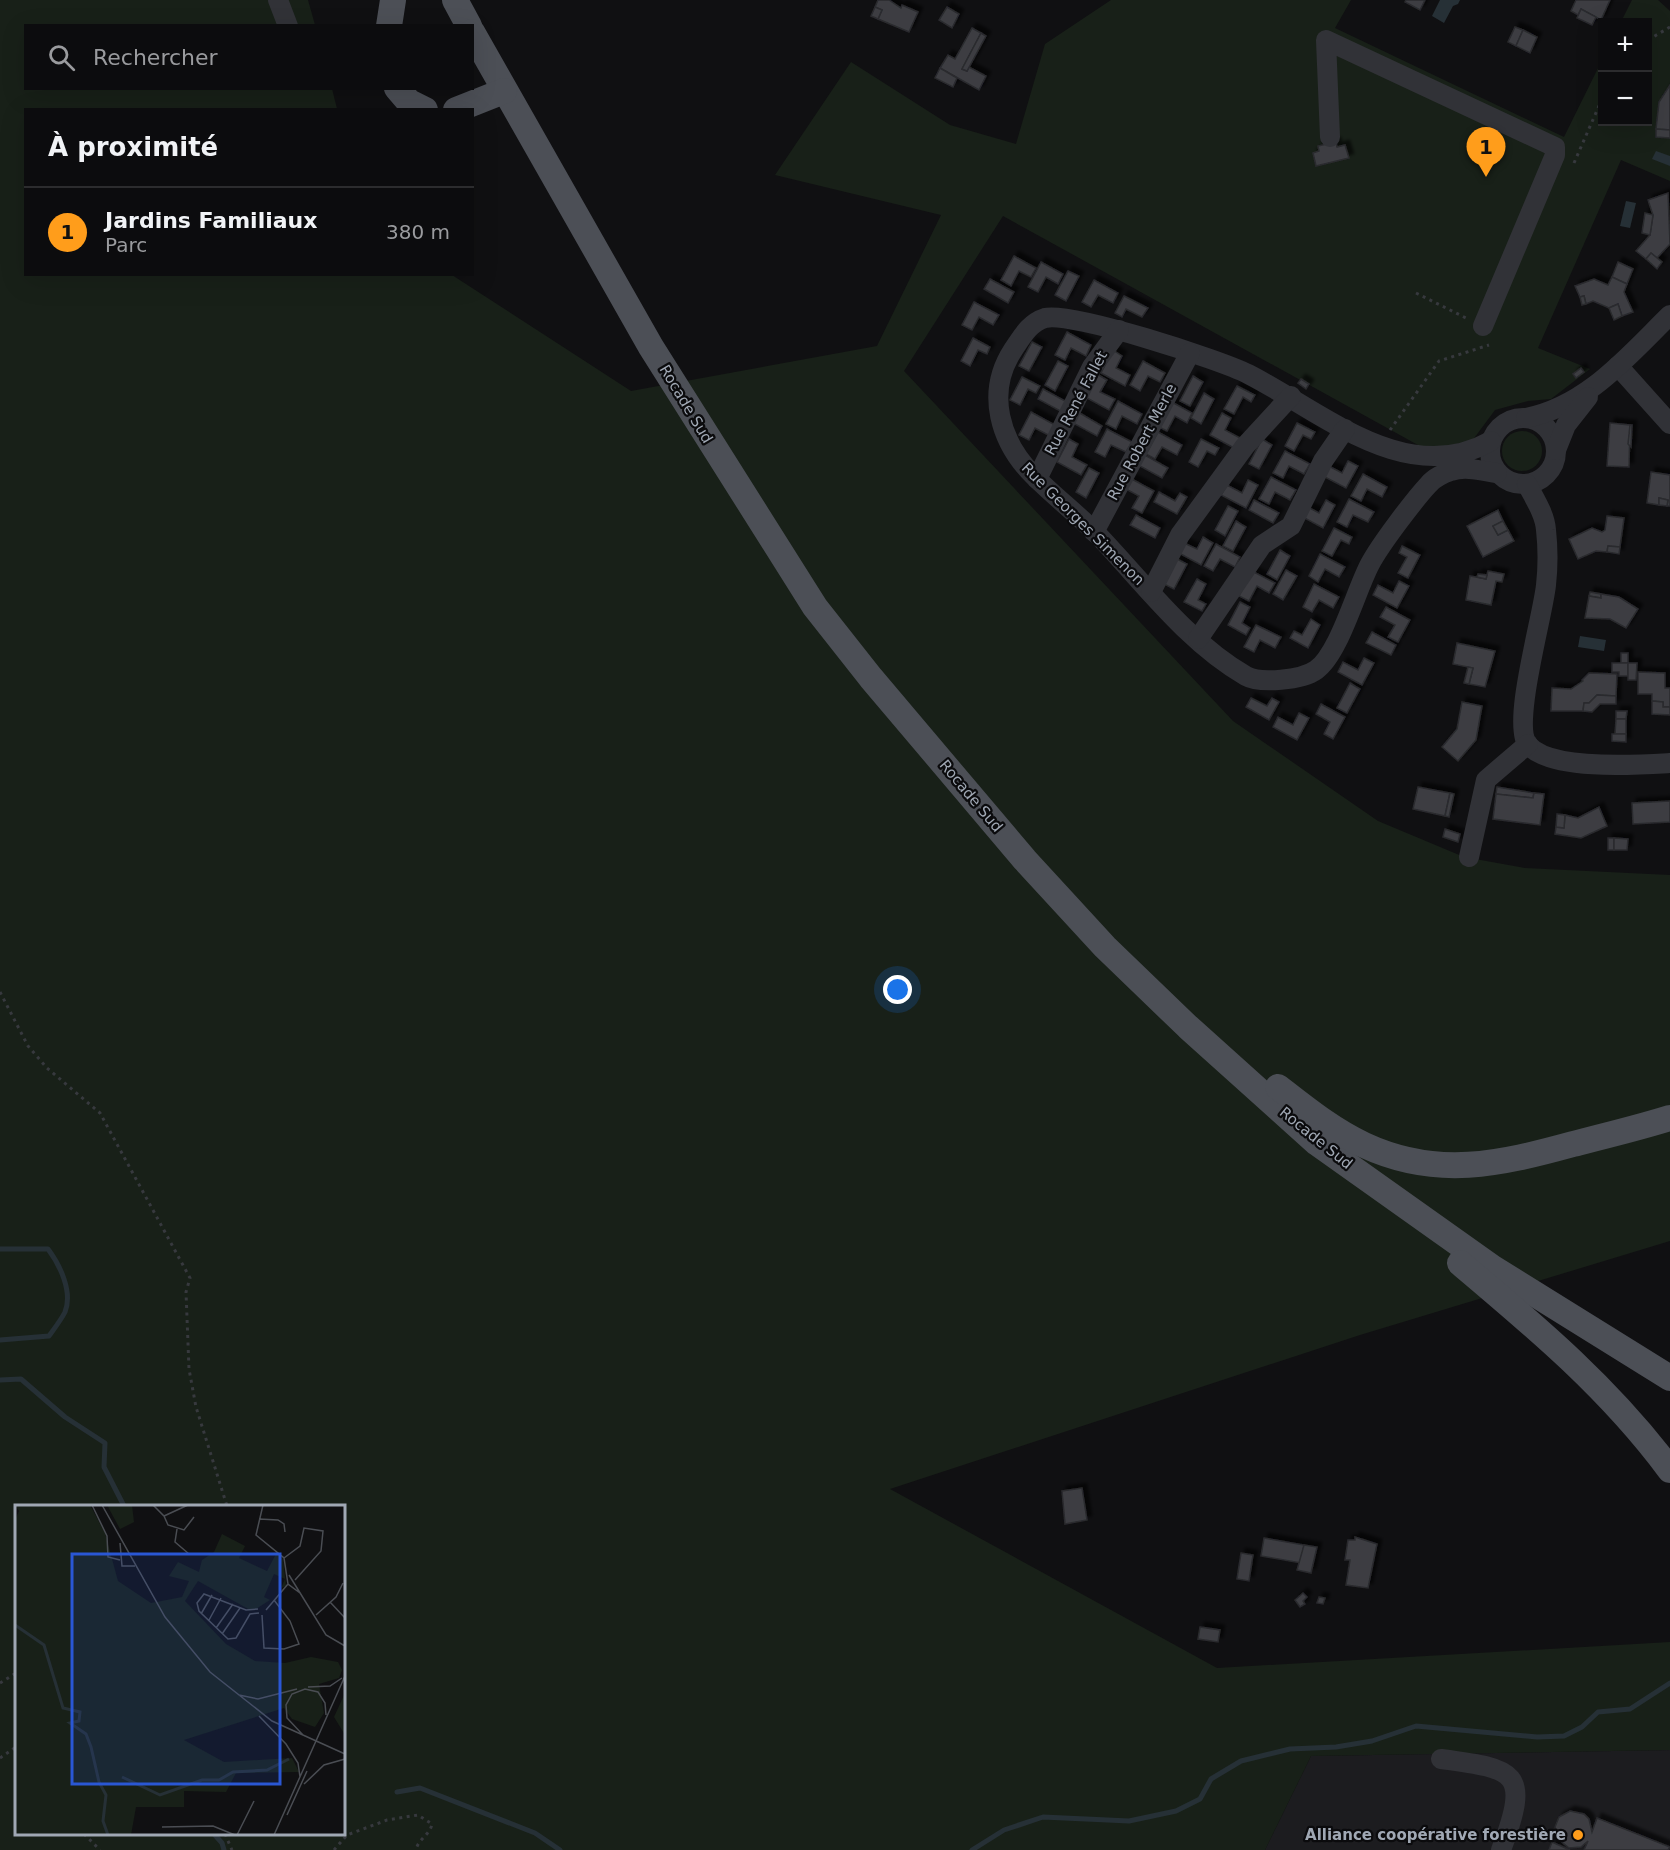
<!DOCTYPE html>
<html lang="fr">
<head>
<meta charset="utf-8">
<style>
	body { margin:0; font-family:"DejaVu Sans",sans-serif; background:#151517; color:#f1f3f6 }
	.controls { position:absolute; right:18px; top:18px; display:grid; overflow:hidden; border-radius:0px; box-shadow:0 6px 24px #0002 }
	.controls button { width:54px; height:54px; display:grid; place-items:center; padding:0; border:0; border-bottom:2px solid #2c2c2e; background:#0c0c0e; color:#f1f3f6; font:30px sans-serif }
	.you { position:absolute; left:898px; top:990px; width:21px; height:21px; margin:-15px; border:4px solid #fff; border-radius:50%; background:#1a73e8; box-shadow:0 0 0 9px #1a73e833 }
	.badge { display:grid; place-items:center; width:39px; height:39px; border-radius:50%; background:#ff9d1b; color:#111; font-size:20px; font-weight:700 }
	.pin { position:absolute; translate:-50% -50px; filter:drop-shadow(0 2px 3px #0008) }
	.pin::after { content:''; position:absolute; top:32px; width:21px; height:18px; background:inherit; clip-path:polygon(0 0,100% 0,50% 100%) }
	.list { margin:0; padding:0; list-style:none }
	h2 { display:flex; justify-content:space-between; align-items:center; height:78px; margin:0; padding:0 24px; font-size:26px }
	h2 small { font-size:20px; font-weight:400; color:#9a9b9e }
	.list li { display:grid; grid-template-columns:39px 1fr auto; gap:18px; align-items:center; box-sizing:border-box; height:90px; padding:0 24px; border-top:2px solid #2c2c2e }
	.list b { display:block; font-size:22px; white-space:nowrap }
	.list p { margin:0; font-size:20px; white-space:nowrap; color:#9a9b9e }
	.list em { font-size:20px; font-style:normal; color:#9a9b9e }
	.icon { flex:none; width:33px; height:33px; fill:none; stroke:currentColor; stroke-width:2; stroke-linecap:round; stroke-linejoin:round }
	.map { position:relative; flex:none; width:1670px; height:1850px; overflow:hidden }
	.search { position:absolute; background:#0c0c0e; box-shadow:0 6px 24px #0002; left:24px; top:24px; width:450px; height:66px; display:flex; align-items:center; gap:15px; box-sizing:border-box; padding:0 21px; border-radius:0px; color:#9a9b9e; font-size:22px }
	.panel { position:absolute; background:#0c0c0e; box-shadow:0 6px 24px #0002; left:24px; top:108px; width:450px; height:168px; border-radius:0px }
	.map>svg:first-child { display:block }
	.built { fill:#1c1c1f }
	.green { fill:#182018; fill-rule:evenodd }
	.water { fill:#263036 }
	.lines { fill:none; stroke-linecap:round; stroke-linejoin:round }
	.stream { stroke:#263036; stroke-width:5 }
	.building { fill:#3c3e42; stroke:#2a2a2e; stroke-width:1.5; filter:url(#shadow) }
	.path { stroke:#37393e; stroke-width:3; stroke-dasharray:3 4.5; stroke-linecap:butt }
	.minor { stroke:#313237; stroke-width:20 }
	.major { stroke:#4c4f56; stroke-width:26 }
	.poi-dot { fill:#ff9d1b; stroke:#0b0b0d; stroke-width:2 }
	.labels { text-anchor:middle; stroke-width:4.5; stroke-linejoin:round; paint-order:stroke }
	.street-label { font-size:15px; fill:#a0a8b4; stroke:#0b0b0d }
	.poi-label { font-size:15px; font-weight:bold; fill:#a0a8b4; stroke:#0b0b0d; text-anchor:end }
	.inset-river { fill:none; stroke:#263036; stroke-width:3 }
	.inset-road { fill:none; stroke:#4a4d53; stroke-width:1.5 }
	.view { fill:#2a57d4; fill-opacity:0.15; stroke:#2a57d4; stroke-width:3 }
	.inset-edge { fill:none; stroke:#a0a8b4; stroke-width:3 }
</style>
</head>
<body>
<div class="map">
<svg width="1670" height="1850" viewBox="0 0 1670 1850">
	<defs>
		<filter id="shadow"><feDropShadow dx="4.5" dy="-4.5" stdDeviation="1.5" flood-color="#0009"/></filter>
	</defs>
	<rect width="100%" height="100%" fill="#101012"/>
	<polygon class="built" points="1670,1750 1670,1850 1265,1850 1311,1756"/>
	<g class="green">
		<path d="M0 0H308L315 25 26 26V88L332 89 337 109 26 110V274L452 275 631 391 877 346 941 215 775 175 851 62 950 125 1016 144 1045 44 1111 0H1351L1335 28 1564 137 1602 60V122H1648V22H1621L1632 0H1658L1670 11V181L1621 160 1538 348 1590 369 1551 399 1528 401 1495 410 1472 441 1427 450 1003 216 904 371 1233 721 1378 821 1464 857 1525 868 1670 875V1241L1360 1335 890 1489 1217 1668 1670 1642V1750L1311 1756 1265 1850H0ZM16 1506H344V1834H16Z"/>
		<circle cx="1522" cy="451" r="20"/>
	</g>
	<g class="water">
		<polygon points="1440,0 1460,0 1458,4 1453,6 1444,23 1432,16"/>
		<polygon points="1656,151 1670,156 1670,166 1652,159"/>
		<polygon points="1626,201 1636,203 1630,228 1620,226"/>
		<polygon points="1580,636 1606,640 1604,651 1578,647"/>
	</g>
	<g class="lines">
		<g class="stream">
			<path d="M0 1249H48C60 1265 73 1292 65 1312 61 1320 54 1329 49 1336L0 1340"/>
			<polyline points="0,1380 21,1379 65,1417 105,1443 104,1467 124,1506"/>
			<polyline points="397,1792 420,1788 535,1833 560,1850"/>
			<polyline points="214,1834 222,1843 224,1850"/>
			<polyline points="972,1850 1004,1830 1043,1817 1129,1821 1176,1811 1200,1799 1211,1779 1241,1761 1290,1749 1336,1747 1372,1741 1416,1726 1537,1737 1564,1736 1582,1727 1598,1712 1630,1709 1670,1683"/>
		</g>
	</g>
	<g class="building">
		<polygon points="878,0 889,0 901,8 902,5 918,12 909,32 878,19 882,10 875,7"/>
		<polygon points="1406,0 1425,0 1420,10 1405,2"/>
		<polygon points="1576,0 1610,0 1601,20 1581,9 1578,15 1571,11"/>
		<polygon points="875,7 882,10 878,19 871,16"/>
		<polygon points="947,7 959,14 952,28 939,20"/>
		<polygon points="1581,9 1596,17 1592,25 1577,18"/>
		<polygon points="1515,27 1523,30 1516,46 1508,42"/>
		<polygon points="972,28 981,33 962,69 967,71 969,67 986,76 979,90 940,68 948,55 955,59"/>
		<polygon points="1523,30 1537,37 1530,53 1516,46"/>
		<polygon points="981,33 986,36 967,71 962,69"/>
		<polygon points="940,68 957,78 953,87 935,78"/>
		<polygon points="1670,85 1670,130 1656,129 1659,102"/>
		<polygon points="1656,129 1670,130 1670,138 1656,137"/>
		<polygon points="1336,142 1337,147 1345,145 1349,158 1316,166 1313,153 1319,151 1318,146"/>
		<polygon points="1668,193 1670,244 1657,258 1651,253 1646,259 1636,251 1650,235 1653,215 1648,200"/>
		<polygon points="1645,213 1653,215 1650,235 1642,233"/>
		<polygon points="1651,253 1662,262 1657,269 1646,259"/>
		<polygon points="1014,256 1036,268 1031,277 1019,271 1011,286 1001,280"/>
		<polygon points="1041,262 1063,274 1058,284 1046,277 1038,292 1028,287"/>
		<polygon points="1618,262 1633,269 1627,284 1612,277"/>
		<polygon points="1068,271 1079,276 1066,301 1055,295"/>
		<polygon points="1612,277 1627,284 1624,292 1633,312 1622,316 1618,304 1609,308 1593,301 1586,304 1584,296 1580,297 1575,286 1594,279 1608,285"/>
		<polygon points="990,279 1014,292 1008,303 984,289"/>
		<polygon points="1094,280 1118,293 1113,303 1098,295 1091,307 1082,302"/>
		<polygon points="1124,296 1148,308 1142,317 1126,309 1122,317 1115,313"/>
		<polygon points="1584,296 1586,304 1582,305 1580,297"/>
		<polygon points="974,302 999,315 993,325 979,317 972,330 962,325"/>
		<polygon points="1618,304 1622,316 1614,320 1609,308"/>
		<polygon points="1067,332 1091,345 1086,356 1071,348 1065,360 1055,355"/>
		<polygon points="973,338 990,347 987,354 978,350 970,366 961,361"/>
		<polygon points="1032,342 1042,347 1029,371 1019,366"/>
		<polygon points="1113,350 1122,356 1116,368 1130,375 1125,386 1101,373"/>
		<polygon points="1058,361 1068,366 1055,391 1045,385"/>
		<polygon points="1143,361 1165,373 1160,382 1148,376 1140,391 1130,385"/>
		<polygon points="1581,368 1584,372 1576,378 1573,374"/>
		<polygon points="1097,374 1107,380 1100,392 1115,399 1109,410 1085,397"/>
		<polygon points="1193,376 1203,382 1190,406 1180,401"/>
		<polygon points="1022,377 1040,386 1036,393 1028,389 1020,405 1010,400"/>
		<polygon points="1301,379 1309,384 1306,389 1298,383"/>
		<polygon points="1237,386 1255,395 1251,402 1243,397 1234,414 1224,409"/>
		<polygon points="1043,389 1067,402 1062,412 1038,399"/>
		<polygon points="1204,393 1214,399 1201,424 1191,418"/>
		<polygon points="1118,401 1142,414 1137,424 1122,416 1116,429 1106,424"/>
		<polygon points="1170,401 1192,413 1187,423 1175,416 1167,431 1157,426"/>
		<polygon points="1031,412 1055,425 1050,436 1035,428 1029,440 1019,435"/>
		<polygon points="1078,412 1102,426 1097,436 1073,423"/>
		<polygon points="1222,413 1231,418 1225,430 1240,438 1234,448 1210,435"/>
		<polygon points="1297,423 1315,432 1311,439 1303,435 1294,451 1285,446"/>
		<polygon points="1610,423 1630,425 1629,467 1607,466"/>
		<polygon points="1630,425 1632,425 1631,447 1628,444"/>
		<polygon points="1107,429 1132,442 1126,452 1111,445 1105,457 1095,452"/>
		<polygon points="1158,432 1182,445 1177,455 1162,447 1155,459 1146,454"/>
		<polygon points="1069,439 1078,444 1072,457 1087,465 1081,475 1057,462"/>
		<polygon points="1201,439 1219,448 1215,455 1207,451 1198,467 1189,462"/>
		<polygon points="1262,439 1272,445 1259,469 1249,464"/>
		<polygon points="1285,451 1310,464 1304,474 1289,466 1283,478 1273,473"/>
		<polygon points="1143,454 1168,468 1162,478 1138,465"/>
		<polygon points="1348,461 1358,466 1346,488 1321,475 1327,465 1342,473"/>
		<polygon points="1089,468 1099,473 1086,498 1076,492"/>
		<polygon points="1651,472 1670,475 1670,506 1667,506 1668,500 1659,498 1659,505 1647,503"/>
		<polygon points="1363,474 1387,487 1382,497 1367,489 1361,501 1351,496"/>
		<polygon points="1271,477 1296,490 1290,500 1275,492 1269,504 1259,499"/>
		<polygon points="1130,478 1154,491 1142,513 1132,508 1139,496 1124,488"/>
		<polygon points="1248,480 1258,485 1246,508 1221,495 1227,485 1242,493"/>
		<polygon points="1159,492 1175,501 1180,493 1187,497 1177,514 1154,502"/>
		<polygon points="1659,498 1668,500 1667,506 1659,505"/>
		<polygon points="1349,499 1374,512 1368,522 1353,515 1347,527 1337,522"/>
		<polygon points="1254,500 1279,513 1273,523 1249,510"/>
		<polygon points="1326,500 1335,505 1323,528 1299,515 1304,505 1319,513"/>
		<polygon points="1228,506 1238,511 1225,536 1215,530"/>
		<polygon points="1498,510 1503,521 1493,526 1498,535 1508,530 1514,541 1483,557 1467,526"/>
		<polygon points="1136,515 1160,528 1155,538 1130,525"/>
		<polygon points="1607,516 1624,518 1620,547 1608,546 1607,552 1596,551 1578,559 1569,539 1592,528 1602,532 1605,530"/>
		<polygon points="1236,521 1246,527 1233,551 1223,546"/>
		<polygon points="1503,521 1508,530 1498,535 1493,526"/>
		<polygon points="1334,528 1352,537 1349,544 1341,540 1332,556 1322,551"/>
		<polygon points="1203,537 1213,543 1201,565 1177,552 1182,542 1197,549"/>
		<polygon points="1216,544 1240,557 1235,567 1220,559 1213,571 1204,566"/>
		<polygon points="1402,546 1420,555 1408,578 1398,573 1407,557 1399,553"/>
		<polygon points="1608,546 1620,547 1619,554 1607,552"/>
		<polygon points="1280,550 1290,556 1277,580 1267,574"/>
		<polygon points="1320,554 1345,567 1339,577 1325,569 1318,582 1309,576"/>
		<polygon points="1177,559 1187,564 1174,589 1164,584"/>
		<polygon points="1286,570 1297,576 1283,600 1273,594"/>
		<polygon points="1252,571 1275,583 1269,593 1257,586 1249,601 1239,596"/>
		<polygon points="1488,571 1504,574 1502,582 1496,581 1491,605 1466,600 1470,576 1486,579"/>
		<polygon points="1478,574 1487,575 1486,579 1477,577"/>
		<polygon points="1197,579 1206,584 1198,600 1206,604 1202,611 1184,602"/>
		<polygon points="1399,581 1409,586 1397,608 1373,595 1378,585 1393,593"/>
		<polygon points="1314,584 1339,597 1333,608 1319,600 1312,612 1303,607"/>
		<polygon points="1590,592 1601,594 1601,598 1589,596"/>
		<polygon points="1601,594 1619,597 1638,609 1626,628 1610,619 1585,618 1589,596 1601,598"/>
		<polygon points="1240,602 1250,607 1242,623 1250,628 1246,635 1228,625"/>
		<polygon points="1386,607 1410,620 1398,642 1388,637 1395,625 1380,617"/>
		<polygon points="1311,619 1320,625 1308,648 1290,638 1294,631 1302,635"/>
		<polygon points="1256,625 1281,637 1275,648 1260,640 1254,652 1244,647"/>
		<polygon points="1372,632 1396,645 1391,655 1366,643"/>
		<polygon points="1457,643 1495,651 1485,687 1469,684 1473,668 1453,664"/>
		<rect x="1621" y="653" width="7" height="10"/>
		<polygon points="1364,658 1374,663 1362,685 1338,672 1343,662 1358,670"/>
		<polygon points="1612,663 1628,663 1628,676 1619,676 1619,672 1612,672"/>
		<polygon points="1628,663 1637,663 1636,680 1628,680"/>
		<polygon points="1468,667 1473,668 1469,684 1464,683"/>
		<polygon points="1638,672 1665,673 1665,688 1670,688 1670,707 1663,707 1663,702 1652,701 1652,694 1638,694"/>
		<polygon points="1589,673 1617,674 1616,696 1597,695 1589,703 1584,703 1583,711 1551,711 1552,688 1571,689 1583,681 1582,680"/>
		<polygon points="1350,683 1360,689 1347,713 1337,708"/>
		<polygon points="1597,695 1616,696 1616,704 1600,704 1592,712 1583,711 1584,703 1589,703"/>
		<polygon points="1251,698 1267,706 1272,698 1279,702 1269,720 1246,707"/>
		<polygon points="1652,701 1663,702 1663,707 1670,707 1670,715 1652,714"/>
		<polygon points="1462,702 1482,706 1476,740 1458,761 1442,747 1457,729"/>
		<polygon points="1321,704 1345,717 1333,739 1324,734 1330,722 1316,714"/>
		<polygon points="1616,711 1627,711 1626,719 1616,719"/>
		<polygon points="1299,713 1309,718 1297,740 1273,727 1278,717 1293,725"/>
		<polygon points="1616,719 1626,719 1626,734 1615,734"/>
		<polygon points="1612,734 1626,734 1626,742 1612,741"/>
		<polygon points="1418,787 1450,793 1445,816 1413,809"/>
		<polygon points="1497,787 1534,793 1533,798 1496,794"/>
		<polygon points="1450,793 1454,794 1449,817 1445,816"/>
		<polygon points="1534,793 1544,794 1540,825 1493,819 1496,794 1533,798"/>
		<polygon points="1670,801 1670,822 1633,824 1632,803"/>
		<polygon points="1599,807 1607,826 1581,838 1555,834 1556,827 1564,828 1565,815 1578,818"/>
		<polygon points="1557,814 1565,815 1564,828 1556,827"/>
		<polygon points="1445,829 1460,834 1458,842 1443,837"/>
		<rect x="1608" y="838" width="6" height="12"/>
		<polygon points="1614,838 1628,839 1627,850 1614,850"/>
		<polygon points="1082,1488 1087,1520 1065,1524 1062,1491"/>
		<polygon points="1355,1537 1377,1544 1368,1588 1346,1585 1350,1560 1345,1560 1348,1540 1355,1540"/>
		<polygon points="1264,1538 1304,1545 1301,1563 1261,1556"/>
		<polygon points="1304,1545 1317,1547 1311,1573 1297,1570"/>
		<polygon points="1241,1553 1253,1555 1249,1581 1237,1579"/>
		<polygon points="1303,1593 1307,1597 1303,1601 1305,1604 1300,1607 1295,1600"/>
		<polygon points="1319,1597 1325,1598 1323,1604 1317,1603"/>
		<polygon points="1200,1627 1220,1630 1218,1642 1198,1639"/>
		<polygon points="1570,1811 1584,1814 1589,1819 1592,1832 1597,1818 1670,1847 1668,1850 1584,1850 1588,1841 1581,1847 1569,1848 1557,1838 1555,1827 1559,1817"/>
		<polygon points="1552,1842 1570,1850 1549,1850"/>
	</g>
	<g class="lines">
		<g class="path">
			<polyline points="1648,40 1670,27"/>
			<polyline points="1574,163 1602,99"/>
			<polyline points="1416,293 1468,319"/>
			<polyline points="1390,430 1439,361 1489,345"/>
			<polyline points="0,992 28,1046 47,1068 100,1113 190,1278 186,1292 189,1369 196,1407 227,1506"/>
			<polyline points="0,1683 16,1673"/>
			<polyline points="0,1758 16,1747"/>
			<polyline points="84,1834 100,1850"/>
			<polyline points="225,1834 232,1850"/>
			<path d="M334 1850 347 1835 387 1820 418 1815 432 1824C430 1835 418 1839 416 1850"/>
		</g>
		<g class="minor">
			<polyline points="278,0 288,26"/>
			<polyline points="1330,137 1326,40 1555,147 1555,155 1483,326"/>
			<polyline points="1618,366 1670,424"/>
			<circle cx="1523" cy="451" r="33"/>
			<path d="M1526 418C1587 406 1628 356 1670 315"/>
			<path d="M1491 441C1406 489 1321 411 1248 374 1221 360 1070 311 1045 318 1029 323 1022 337 1013 350 985 393 1000 442 1034 476 1054 496 1077 514 1097 534 1143 582 1187 642 1246 676 1260 684 1302 680 1316 670 1339 654 1356 590 1370 564 1380 545 1414 500 1429 484 1434 478 1444 473 1451 471 1465 466 1483 471 1497 473"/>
			<polyline points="1556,450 1566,425 1588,397"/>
			<polyline points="1037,479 1092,367 1119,330"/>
			<path d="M1527 484C1534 498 1545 514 1546 530 1548 548 1548 567 1546 585 1543 616 1511 725 1528 745 1551 771 1637 765 1670 763"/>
			<polyline points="1094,532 1190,353"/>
			<polyline points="1151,592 1180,535 1245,446 1291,396"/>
			<polyline points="1198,639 1262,545 1291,526 1323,461 1345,429"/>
			<polyline points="1469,857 1486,780 1528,744"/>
			<path d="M1441 1759C1516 1769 1531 1771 1501 1850"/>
		</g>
		<g class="major">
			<polyline points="455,0 469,26"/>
			<polyline points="389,26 393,0"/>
			<polyline points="472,32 651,347 815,607 871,678 1025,860 1105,947 1188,1027 1317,1143 1493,1268 1670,1378"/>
			<polyline points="397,88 409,102 425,110"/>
			<polyline points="456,110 504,91"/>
			<path d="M1278 1087C1305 1108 1332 1130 1364 1145 1437 1179 1500 1164 1573 1144 1605 1136 1638 1128 1670 1118"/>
			<path d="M1460 1263C1536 1327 1610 1389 1670 1470"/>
		</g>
	</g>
	<circle class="poi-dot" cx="1578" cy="1835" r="6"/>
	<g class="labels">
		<g class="street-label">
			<text transform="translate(1076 403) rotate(-62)" y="5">Rue René Fallet</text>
			<text transform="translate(686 404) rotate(59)" y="5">Rocade Sud</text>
			<text transform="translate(1142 442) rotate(-62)" y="5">Rue Robert Merle</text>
			<text transform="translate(1083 524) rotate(45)" y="5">Rue Georges Simenon</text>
			<text transform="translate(971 796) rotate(50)" y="5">Rocade Sud</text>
			<text transform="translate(1316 1138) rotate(39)" y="5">Rocade Sud</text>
		</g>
		<g class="poi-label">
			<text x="1566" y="1840">Alliance coopérative forestière</text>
		</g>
	</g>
	<g transform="translate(15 1505)">
		<rect width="330" height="330" fill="#101012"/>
		<path d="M0 0H75L90 28 103 76 136 98 167 92 174 76 154 71 163 57 184 67 187 55 199 47 207 29 230 41 224 53 252 66 262 47 268 54 271 81 266 83 270 74 259 69 249 92 255 95 241 104 235 105 183 76 170 96 211 139 240 156 270 158 296 152 323 157 327 165 324 173 304 179 309 208 300 222 277 214 269 203 169 235 209 257 277 253 284 267 221 268 211 287 169 286V302H121L116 330H0V15L4 6ZM92 0H117L119 17 105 24ZM330 188V230L319 212Z" fill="#182018"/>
		<path class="inset-river" d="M0 120 29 140 48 203 65 207 64 216 55 218 71 229 76 242 84 277 91 290 88 316 93 330M107 272 145 290 187 275H204L218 267 252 265 274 254"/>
		<path class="inset-road" d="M77 0 92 31 93 52 105 55M87 0 150 112 195 167 257 216 330 249M138 0 149 11 173 0M248 0 241 30 269 53 273 79 285 88M149 11 153 20 169 25 179 12M244 14 263 15 269 19 270 27M162 24 160 37 174 49M105 38 107 61H120M269 53 285 41 289 23 308 26 306 46 280 75M330 59V80M274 70 311 130 330 141M315 97 330 113M243 104 231 105 189 89 182 98 184 106 213 134 221 133 235 109 244 108M251 105 273 79M186 109 197 90M247 110 249 143 269 144 284 139 275 116 259 95M301 110 321 92 328 78M194 115 206 93M201 123 218 99M207 129 225 103M293 182 315 181 327 173M224 190 243 194 282 184M244 211 271 239 283 258 285 272M288 230 272 213 271 200 277 189 290 184 303 187 310 198 311 210M289 279 309 260 330 254M272 310 292 266M147 322 198 321 220 330M222 330 239 296M259 330 330 171"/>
		<path class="view" d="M57 49H265V279H57Z"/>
		<rect width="330" height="330" class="inset-edge"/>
	</g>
</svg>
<div class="controls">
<button>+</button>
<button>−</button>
</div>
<div class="you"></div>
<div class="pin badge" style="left:1486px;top:177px">1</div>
<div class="search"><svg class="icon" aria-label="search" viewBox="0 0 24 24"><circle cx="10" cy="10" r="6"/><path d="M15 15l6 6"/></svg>Rechercher</div>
<section class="panel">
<h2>À proximité<small></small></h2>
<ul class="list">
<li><span class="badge">1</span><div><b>Jardins Familiaux</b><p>Parc</p></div><em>380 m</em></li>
</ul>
</section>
</div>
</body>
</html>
